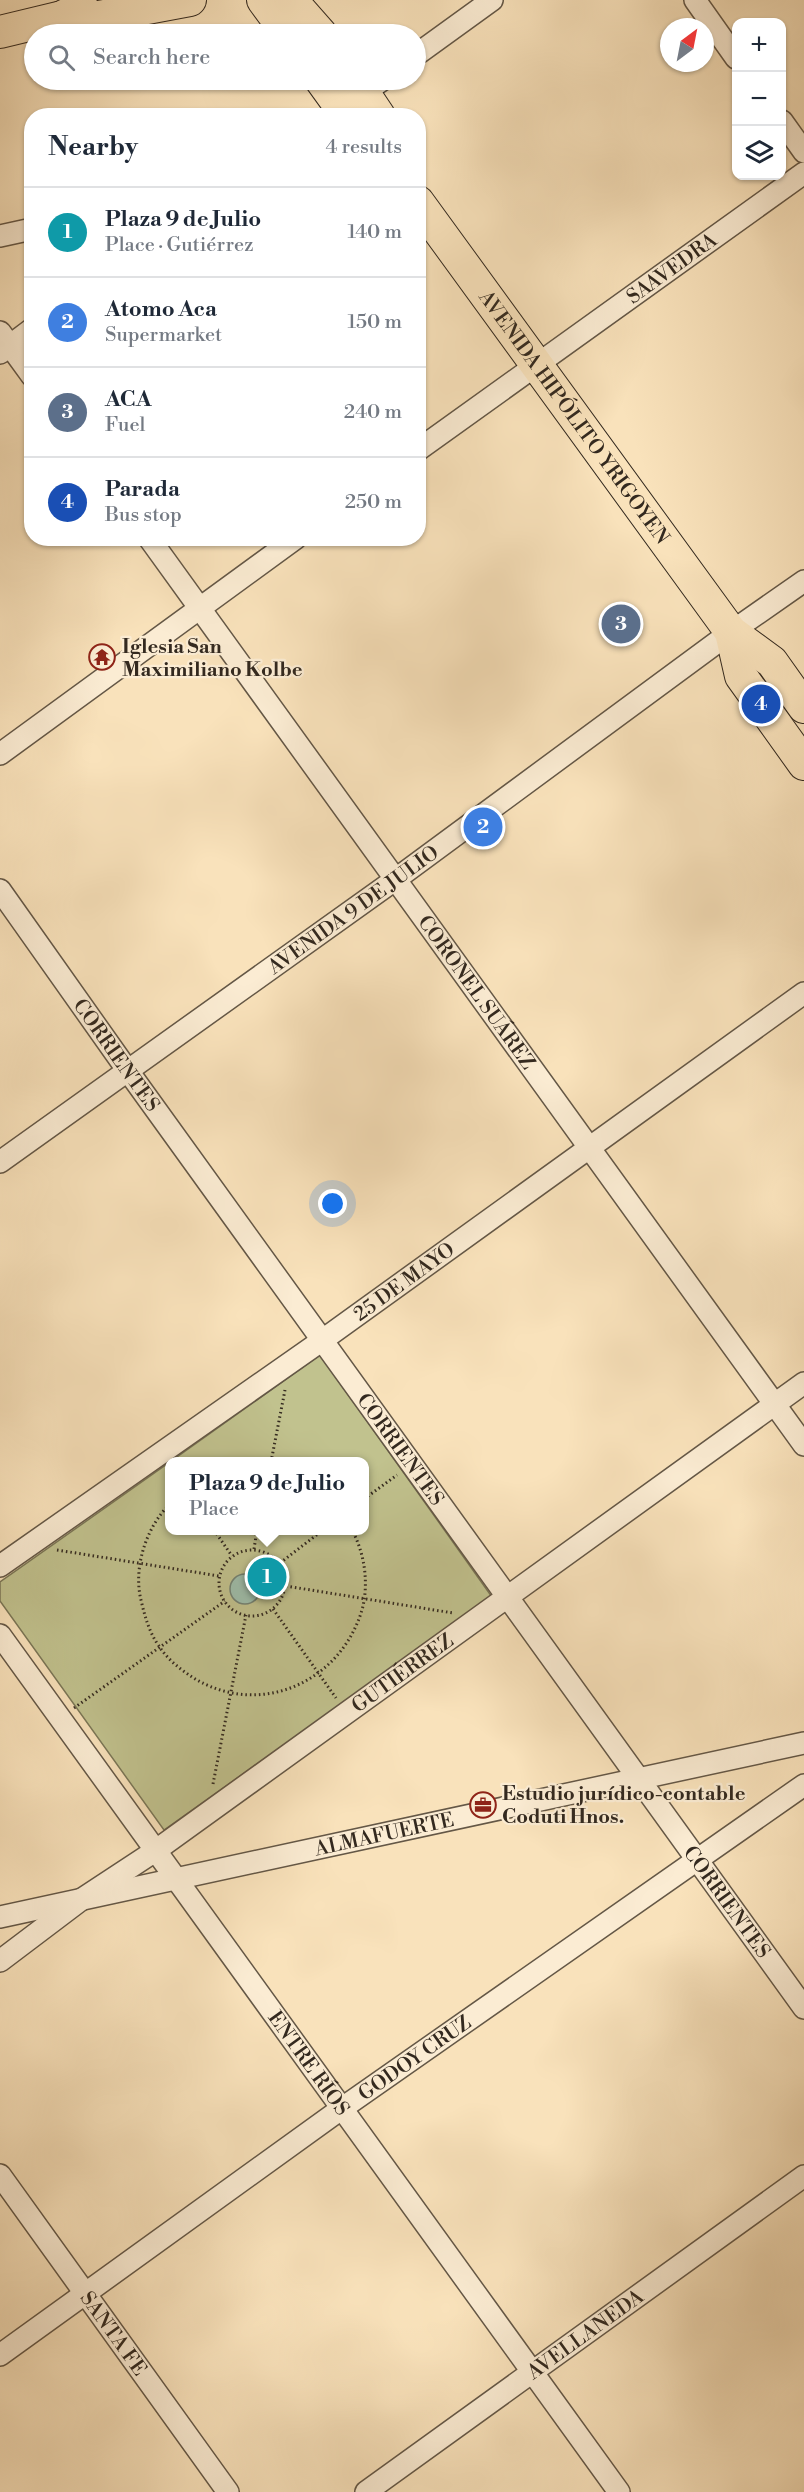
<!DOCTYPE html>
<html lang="en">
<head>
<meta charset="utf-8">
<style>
	body { margin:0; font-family:"Libre Bodoni",serif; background:#f2f2f3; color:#1f2937 }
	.controls { position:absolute; right:18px; top:18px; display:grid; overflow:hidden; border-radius:12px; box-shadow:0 2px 4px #0004 }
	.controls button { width:54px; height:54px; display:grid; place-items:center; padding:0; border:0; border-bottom:2px solid #e0e1e3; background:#fff; color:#1f2937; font:30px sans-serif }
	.compass { position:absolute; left:660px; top:18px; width:54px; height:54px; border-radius:50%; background:#fff; box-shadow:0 2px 4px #0004; rotate:32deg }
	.you { position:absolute; left:333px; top:1204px; width:21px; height:21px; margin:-15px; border:4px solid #fff; border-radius:50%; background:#1a73e8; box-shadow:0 0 0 9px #1a73e833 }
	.badge { display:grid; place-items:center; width:39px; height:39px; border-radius:50%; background:#8f2418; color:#fff; font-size:20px; font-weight:700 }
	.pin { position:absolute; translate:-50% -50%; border:3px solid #fff; box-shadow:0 2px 6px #0006 }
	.popup { position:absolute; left:165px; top:1457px; width:204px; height:78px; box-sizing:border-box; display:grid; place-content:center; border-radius:12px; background:#fff; filter:drop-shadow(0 2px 4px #0005); font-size:20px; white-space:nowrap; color:#747a83 }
	.popup b { font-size:22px; color:#1f2937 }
	.popup::after { content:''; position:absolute; left:50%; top:100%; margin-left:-12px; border:12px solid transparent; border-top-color:#fff }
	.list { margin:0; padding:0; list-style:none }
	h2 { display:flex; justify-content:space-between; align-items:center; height:78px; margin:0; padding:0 24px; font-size:26px }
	h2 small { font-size:20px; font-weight:400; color:#747a83 }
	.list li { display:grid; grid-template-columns:39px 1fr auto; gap:18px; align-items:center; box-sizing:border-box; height:90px; padding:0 24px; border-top:2px solid #e0e1e3 }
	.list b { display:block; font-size:22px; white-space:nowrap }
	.list p { margin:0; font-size:20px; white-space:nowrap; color:#747a83 }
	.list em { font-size:20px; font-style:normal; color:#747a83 }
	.icon { flex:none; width:33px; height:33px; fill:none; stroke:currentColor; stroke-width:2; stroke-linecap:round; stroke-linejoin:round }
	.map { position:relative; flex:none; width:804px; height:2492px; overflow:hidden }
	.search { position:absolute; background:#fff; box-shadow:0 2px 4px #0004; left:24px; top:24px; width:402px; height:66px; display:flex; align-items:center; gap:15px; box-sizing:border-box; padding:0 21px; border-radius:33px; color:#747a83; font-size:22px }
	.panel { position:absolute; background:#fff; box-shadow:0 2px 4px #0004; left:24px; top:108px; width:402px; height:438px; border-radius:24px }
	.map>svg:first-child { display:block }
	.green { fill:#c1c28e; stroke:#7a7656; stroke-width:1.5 }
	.water { fill:#9ebeac; stroke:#738274; stroke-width:1.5 }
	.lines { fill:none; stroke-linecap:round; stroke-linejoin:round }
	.minor-casing { stroke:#645746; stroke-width:24 }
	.highway-casing { stroke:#33291f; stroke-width:34 }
	.path { stroke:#33291f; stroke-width:3; stroke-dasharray:1.5 3; stroke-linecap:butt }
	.minor { stroke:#fbecd3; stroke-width:21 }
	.highway { stroke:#f9e2bb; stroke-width:32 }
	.labels { text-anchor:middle; stroke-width:4.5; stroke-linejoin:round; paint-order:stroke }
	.street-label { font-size:20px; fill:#33291f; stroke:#fbecd3 }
	.poi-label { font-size:20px; font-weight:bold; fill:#33291f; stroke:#fbecd3; text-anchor:start }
</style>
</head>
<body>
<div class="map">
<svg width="804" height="2492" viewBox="0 0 804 2492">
	<rect width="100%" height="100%" fill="#f9e2bb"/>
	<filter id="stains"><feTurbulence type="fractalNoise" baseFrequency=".00333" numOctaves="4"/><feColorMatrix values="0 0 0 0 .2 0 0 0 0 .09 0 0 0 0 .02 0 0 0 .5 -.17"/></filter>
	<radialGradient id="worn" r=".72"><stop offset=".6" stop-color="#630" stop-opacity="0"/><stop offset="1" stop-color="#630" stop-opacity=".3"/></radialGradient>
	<polygon class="green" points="320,1355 492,1597 164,1830 0,1601 0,1582 170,1462 170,1530 364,1530 364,1462 170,1462"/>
	<circle class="water" cx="245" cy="1589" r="15"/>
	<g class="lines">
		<g class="minor-casing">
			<g id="minor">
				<polyline points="695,0 736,58"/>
				<polyline points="416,55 492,0"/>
				<polyline points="353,100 382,80"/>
				<polyline points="782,121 804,152"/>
				<polyline points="0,236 32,229"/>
				<polyline points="0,332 32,376"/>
				<polyline points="0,353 32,329"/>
				<path id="s1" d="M418 450 804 173"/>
				<path id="s2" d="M149 538 804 1445"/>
				<polyline points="0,754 296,538"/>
				<path id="s3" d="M0 890 128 1071 804 2008"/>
				<path id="s4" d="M0 1162 396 879 731 632 804 581"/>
				<path id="s5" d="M0 1566 324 1339 804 993"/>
				<path id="s6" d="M0 1635 619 2492"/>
				<path id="s7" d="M0 1917 804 1743"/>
				<path id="s8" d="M0 1961 82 1899 155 1851 804 1383"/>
				<path id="s9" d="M0 2175 228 2492"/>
				<path id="s10" d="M0 2355 341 2109 804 1785"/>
				<path id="s11" d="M366 2492 804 2176"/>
			</g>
		</g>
		<g class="highway-casing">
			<g id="highway">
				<polyline points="263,0 288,34"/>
				<polyline points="291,0 321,34"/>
				<polyline points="62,17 99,17 190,0"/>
				<polyline points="0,32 62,17 82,7"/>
				<polyline points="321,80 347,116"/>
				<polyline points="355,80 379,116"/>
				<path id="s12" d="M418 202 731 632 772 662 804 707"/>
				<polyline points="731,632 741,676 804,764"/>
			</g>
		</g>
		<g class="path">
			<polyline points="271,1462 285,1390"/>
			<polyline points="364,1499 397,1475"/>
			<path d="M170 1504C146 1527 133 1568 141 1600 145 1617 149 1632 159 1646 167 1659 180 1669 192 1677 259 1719 340 1683 362 1610 369 1584 365 1554 352 1530"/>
			<polyline points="214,1530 232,1556"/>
			<polyline points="254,1549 257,1530"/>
			<circle cx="252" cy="1583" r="33"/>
			<polyline points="57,1550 219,1576"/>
			<polyline points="280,1563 323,1530"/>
			<polyline points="286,1586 453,1613"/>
			<polyline points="273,1609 336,1698"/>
			<polyline points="74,1708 225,1601"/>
			<polyline points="213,1784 246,1615"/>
		</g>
		<use href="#minor" class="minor"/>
		<use href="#highway" class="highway"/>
	</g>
	<defs>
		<g id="temple-ring" transform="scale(1.35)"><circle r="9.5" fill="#fbecd3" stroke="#8f2418" stroke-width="1.5"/><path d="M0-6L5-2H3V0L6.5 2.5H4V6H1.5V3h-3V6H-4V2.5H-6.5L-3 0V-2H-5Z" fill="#8f2418"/></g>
		<g id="office-ring" transform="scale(1.35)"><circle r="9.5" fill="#fbecd3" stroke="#8f2418" stroke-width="1.5"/><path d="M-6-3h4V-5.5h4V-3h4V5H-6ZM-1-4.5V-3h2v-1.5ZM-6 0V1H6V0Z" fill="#8f2418"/></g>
	</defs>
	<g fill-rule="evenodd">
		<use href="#temple-ring" x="102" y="657"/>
		<use href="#office-ring" x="483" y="1805"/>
	</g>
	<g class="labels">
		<g class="street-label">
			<text dy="7" stroke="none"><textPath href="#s1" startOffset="312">SAAVEDRA</textPath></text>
			<text dy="7" stroke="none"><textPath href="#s12" startOffset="266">AVENIDA HIPÓLITO YRIGOYEN</textPath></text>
			<text dy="7" stroke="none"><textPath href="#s4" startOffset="434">AVENIDA 9 DE JULIO</textPath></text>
			<text dy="7" stroke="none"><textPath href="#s2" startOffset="560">CORONEL SUÁREZ</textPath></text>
			<text dy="7" stroke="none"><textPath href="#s3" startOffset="202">CORRIENTES</textPath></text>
			<text dy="7" stroke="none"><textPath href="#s5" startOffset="494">25 DE MAYO</textPath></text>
			<text dy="7" stroke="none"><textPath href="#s3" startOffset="688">CORRIENTES</textPath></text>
			<text dy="7" stroke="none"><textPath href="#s8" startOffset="495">GUTIÉRREZ</textPath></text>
			<text dy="7" stroke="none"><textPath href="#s7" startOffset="393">ALMAFUERTE</textPath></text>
			<text dy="7" stroke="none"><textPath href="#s3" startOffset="1246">CORRIENTES</textPath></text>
			<text dy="7" stroke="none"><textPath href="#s10" startOffset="510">GODOY CRUZ</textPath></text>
			<text dy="7" stroke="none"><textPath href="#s6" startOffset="528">ENTRE RÍOS</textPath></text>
			<text dy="7" stroke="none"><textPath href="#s9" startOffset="195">SANTA FE</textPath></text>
			<text dy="7" stroke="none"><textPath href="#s11" startOffset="270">AVELLANEDA</textPath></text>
		</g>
		<g class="poi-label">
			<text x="122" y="653">Iglesia San<tspan x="122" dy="23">Maximiliano Kolbe</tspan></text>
			<text x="502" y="1800">Estudio jurídico-contable<tspan x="502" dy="23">Coduti Hnos.</tspan></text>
		</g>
	</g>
	<rect width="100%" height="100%" filter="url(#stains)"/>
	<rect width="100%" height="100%" fill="url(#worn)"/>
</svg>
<div class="controls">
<button>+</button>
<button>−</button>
<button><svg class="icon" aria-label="layers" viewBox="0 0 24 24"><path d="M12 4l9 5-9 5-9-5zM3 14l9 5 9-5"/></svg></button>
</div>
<svg class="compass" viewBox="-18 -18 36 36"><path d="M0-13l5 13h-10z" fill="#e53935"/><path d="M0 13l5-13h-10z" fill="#747a83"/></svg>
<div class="you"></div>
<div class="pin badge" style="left:267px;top:1577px;background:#0f9aa8">1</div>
<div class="popup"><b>Plaza 9 de Julio</b>Place</div>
<div class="pin badge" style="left:483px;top:827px;background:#3f7fe0">2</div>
<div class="pin badge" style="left:621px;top:624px;background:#5c6f8a">3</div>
<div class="pin badge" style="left:761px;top:704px;background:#1a4fb4">4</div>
<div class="search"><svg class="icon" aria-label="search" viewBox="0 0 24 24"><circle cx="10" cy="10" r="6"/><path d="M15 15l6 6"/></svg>Search here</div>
<section class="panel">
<h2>Nearby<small>4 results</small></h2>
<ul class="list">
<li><span class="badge" style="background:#0f9aa8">1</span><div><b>Plaza 9 de Julio</b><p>Place · Gutiérrez</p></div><em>140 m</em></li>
<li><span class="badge" style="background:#3f7fe0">2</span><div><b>Atomo Aca</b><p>Supermarket</p></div><em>150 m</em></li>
<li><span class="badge" style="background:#5c6f8a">3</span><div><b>ACA</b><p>Fuel</p></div><em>240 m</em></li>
<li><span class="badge" style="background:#1a4fb4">4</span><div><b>Parada</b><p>Bus stop</p></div><em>250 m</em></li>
</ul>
</section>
</div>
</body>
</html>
